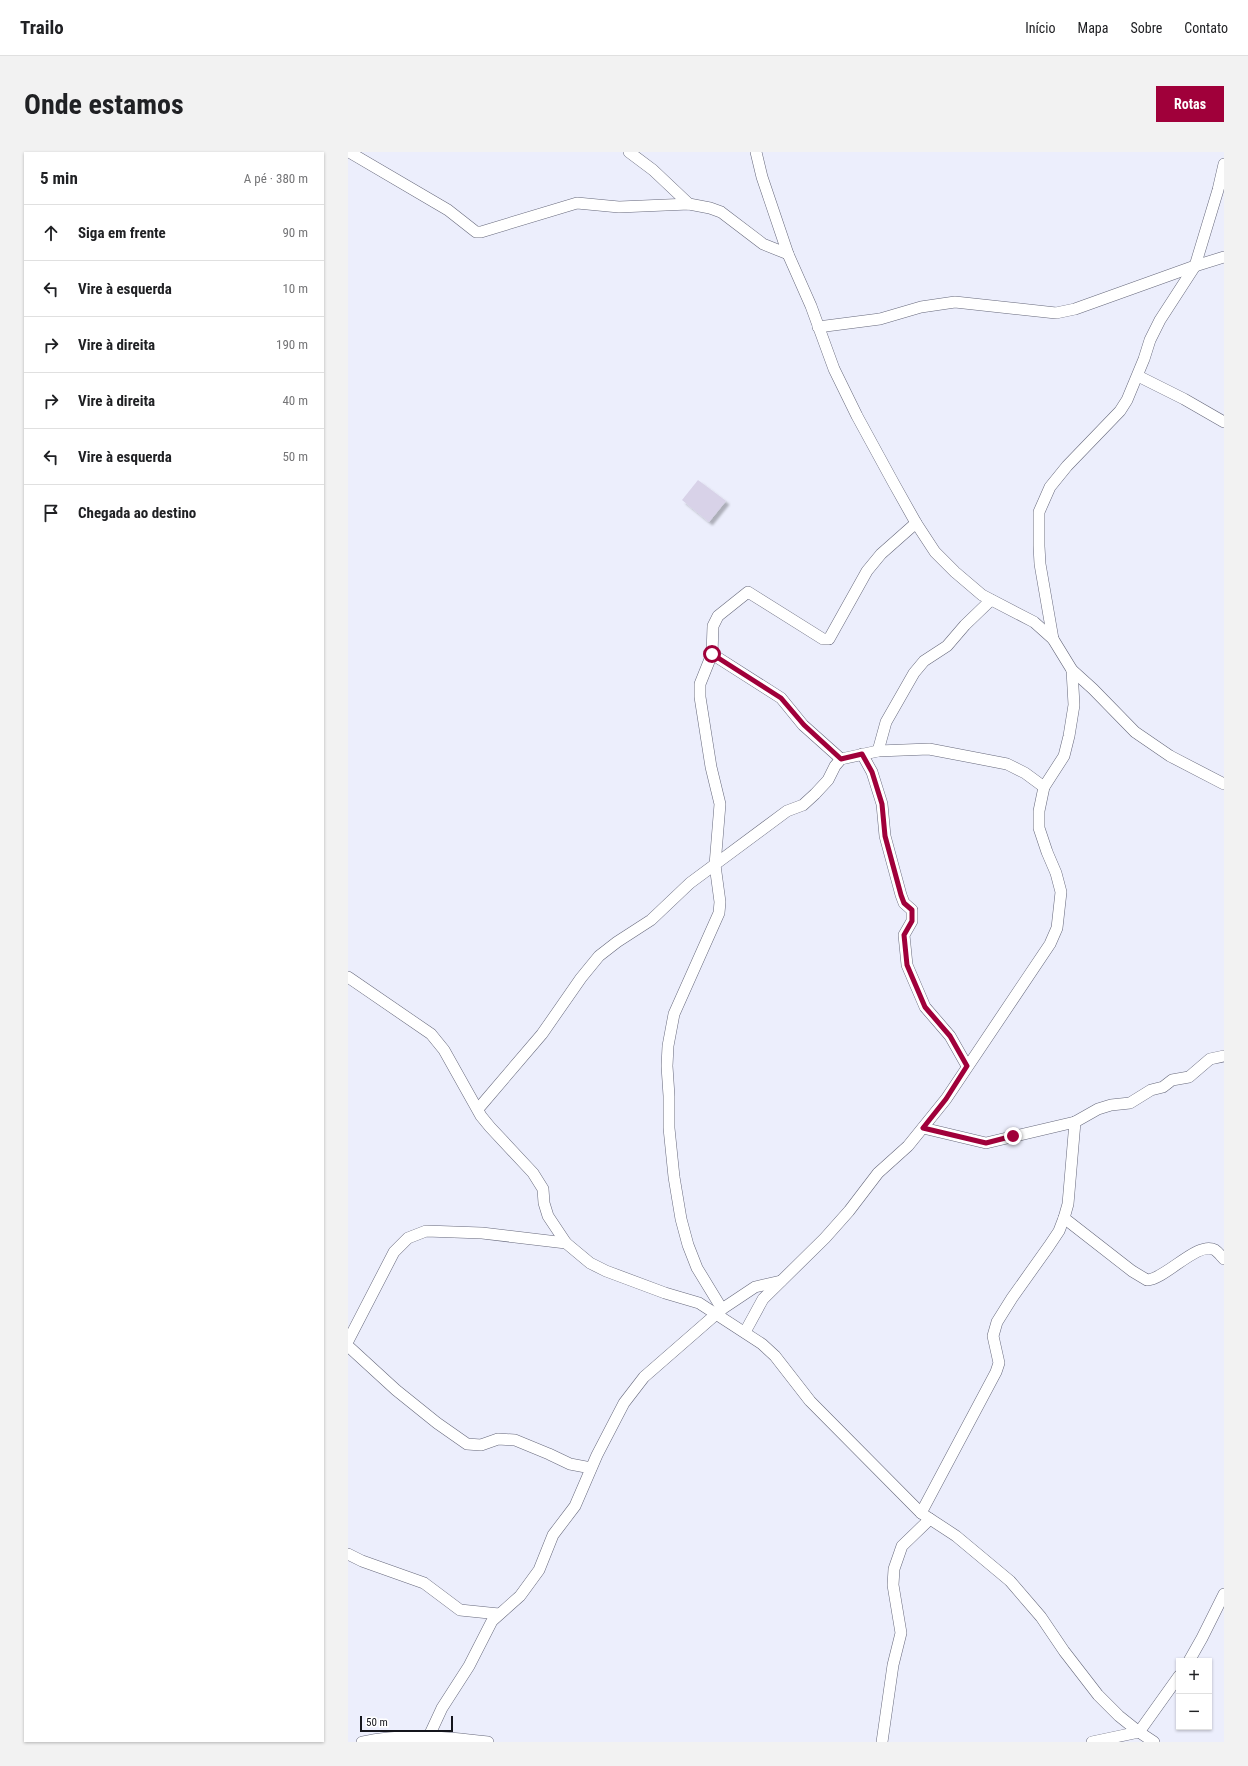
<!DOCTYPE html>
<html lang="pt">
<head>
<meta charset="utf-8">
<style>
	body { margin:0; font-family:"Roboto Condensed",sans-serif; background:#f2f2f2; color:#202124 }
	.controls { position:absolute; right:12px; bottom:12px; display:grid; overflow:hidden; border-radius:0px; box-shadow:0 1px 3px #0004 }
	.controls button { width:36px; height:36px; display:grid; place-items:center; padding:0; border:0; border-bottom:1px solid #e0e0e0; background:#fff; color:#202124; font:20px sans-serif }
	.scale { position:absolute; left:12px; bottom:10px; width:93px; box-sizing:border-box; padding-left:4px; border:2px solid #14151c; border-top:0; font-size:11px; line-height:14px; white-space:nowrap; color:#14151c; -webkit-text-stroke:3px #fff; paint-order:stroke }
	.stop { position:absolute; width:12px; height:12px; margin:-9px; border:3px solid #a0003a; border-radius:50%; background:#fff }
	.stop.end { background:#a0003a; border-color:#fff; box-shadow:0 1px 4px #0008 }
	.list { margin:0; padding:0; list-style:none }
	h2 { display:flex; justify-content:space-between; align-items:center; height:52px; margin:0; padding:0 16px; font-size:17px }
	h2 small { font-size:13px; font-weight:400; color:#757577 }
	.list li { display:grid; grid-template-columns:26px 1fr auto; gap:12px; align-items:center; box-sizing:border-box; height:56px; padding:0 16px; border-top:1px solid #e0e0e0 }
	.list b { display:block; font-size:15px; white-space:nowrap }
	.list em { font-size:13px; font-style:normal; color:#757577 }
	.icon { flex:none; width:22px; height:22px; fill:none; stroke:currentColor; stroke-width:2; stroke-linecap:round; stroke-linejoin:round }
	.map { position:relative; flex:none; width:876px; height:1590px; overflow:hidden; border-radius:0px }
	header { display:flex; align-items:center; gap:24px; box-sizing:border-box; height:56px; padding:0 20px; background:#fff; border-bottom:1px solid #e0e0e0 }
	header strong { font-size:19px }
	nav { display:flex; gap:22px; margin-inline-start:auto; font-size:14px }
	.intro { display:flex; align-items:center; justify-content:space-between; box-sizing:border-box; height:96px; padding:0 24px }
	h1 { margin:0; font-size:28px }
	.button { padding:10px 18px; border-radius:0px; background:#a0003a; color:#fff; font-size:14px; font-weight:700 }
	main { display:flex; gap:24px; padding:0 24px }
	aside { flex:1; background:#fff; border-radius:0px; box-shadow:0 1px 3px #0004 }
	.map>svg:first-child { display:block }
	.building { fill:#d8d2e8; filter:url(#shadow) }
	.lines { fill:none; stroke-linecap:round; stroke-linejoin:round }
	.minor-casing { stroke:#66687b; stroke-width:12 }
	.minor { stroke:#fff; stroke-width:11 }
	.route { stroke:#a0003a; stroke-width:5 }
</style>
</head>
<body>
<header>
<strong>Trailo</strong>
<nav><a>Início</a><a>Mapa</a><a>Sobre</a><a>Contato</a></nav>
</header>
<div class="intro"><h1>Onde estamos</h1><a class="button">Rotas</a></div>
<main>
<aside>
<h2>5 min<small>A pé · 380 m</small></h2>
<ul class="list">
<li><svg class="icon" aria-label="ahead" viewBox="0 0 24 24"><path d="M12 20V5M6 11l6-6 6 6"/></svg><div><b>Siga em frente</b></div><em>90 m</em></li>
<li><svg class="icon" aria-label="left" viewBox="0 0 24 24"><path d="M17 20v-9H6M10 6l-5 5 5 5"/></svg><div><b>Vire à esquerda</b></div><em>10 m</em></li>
<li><svg class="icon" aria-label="right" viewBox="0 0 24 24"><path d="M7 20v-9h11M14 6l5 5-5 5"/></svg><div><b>Vire à direita</b></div><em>190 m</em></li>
<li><svg class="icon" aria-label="right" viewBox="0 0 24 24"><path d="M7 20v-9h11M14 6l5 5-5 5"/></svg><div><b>Vire à direita</b></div><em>40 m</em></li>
<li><svg class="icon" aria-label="left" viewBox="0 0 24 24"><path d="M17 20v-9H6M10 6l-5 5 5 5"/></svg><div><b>Vire à esquerda</b></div><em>50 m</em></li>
<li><svg class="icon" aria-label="arrive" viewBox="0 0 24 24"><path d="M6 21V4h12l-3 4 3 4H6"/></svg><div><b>Chegada ao destino</b></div></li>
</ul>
</aside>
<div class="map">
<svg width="876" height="1590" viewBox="0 0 876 1590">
	<defs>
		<filter id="shadow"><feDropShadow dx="3.5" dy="3.5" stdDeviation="1" flood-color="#0004"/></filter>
	</defs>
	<rect width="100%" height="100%" fill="#eceefc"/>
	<polygon class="building" points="350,328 378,349 361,370 334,348"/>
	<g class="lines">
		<g class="minor-casing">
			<g id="minor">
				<polyline points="1,0 100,58 128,80 133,80 229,51 271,55 341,52 362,56 373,60 415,92 440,102"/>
				<polyline points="281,0 305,18 341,52"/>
				<polyline points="408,0 414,25 440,102 463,154 486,217 509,264 545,330 568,371 587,400 607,420 634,443 686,470 705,487 724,518 745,537 787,580 822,604 876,632"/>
				<polyline points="470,175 532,167 573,155 607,150 708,161 727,157 847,114 876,105"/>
				<polyline points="790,224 836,247 876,270"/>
				<polyline points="705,487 692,412 691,394 691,360 702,335 719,314 772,259 779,248 796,207 802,188 812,168 847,114 870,38 876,12"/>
				<polyline points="364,502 433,546 455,573 493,607"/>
				<polyline points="530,599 538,570 566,521 576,509 599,494 617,473 643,448"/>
				<polyline points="514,602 524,620 534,652 537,684 553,743 556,751 564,758 564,769 556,783 559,813 577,855 602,884 619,914"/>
				<polyline points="0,825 83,882 96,898 133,964 142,975 185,1021 195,1037 196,1051 200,1064 218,1091 242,1111 258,1119 317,1141 351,1151 414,1192 427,1204 462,1249 573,1361 608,1384 662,1429 693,1465 716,1499 750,1543 771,1564 791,1580 806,1590"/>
				<polyline points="130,957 194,882 233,826 251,804 269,790 303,768 342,731 439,659 455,653 467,642 480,628 487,614 493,607 530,599 581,597 659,612 677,621 696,635"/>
				<polyline points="575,976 638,991 727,970 750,957 763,953 782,951 803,938 815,935 824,928 841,925 862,907 876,904"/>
				<path d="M716 1066 784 1119 799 1128C818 1127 850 1088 867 1098 870 1100 873 1104 876 1107"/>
				<polyline points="374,1157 349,1116 340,1093 333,1067 326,1025 321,976 321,944 319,914 320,894 326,862 371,761 372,750 367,713 372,652 363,615 352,545 352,532 364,502 365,474 370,464 400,440 475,487 481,487 519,419 533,402 568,371"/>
				<polyline points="397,1180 415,1147 477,1086 501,1059 530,1021 560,994 598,947 702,792 709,776 713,740 708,721 699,700 691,676 691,659 696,635 716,604 721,584 726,553 724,518"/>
				<polyline points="0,1189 46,1100 60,1086 78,1079 134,1081 218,1091"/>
				<polyline points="0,1194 48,1238 89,1271 119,1292 133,1293 150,1287 167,1288 201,1302 222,1312 243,1316"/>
				<polyline points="573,1361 648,1220 651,1211 645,1184 649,1170 664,1146 701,1094 711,1079 716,1066 720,1052 727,970"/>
				<polyline points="0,1402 14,1409 76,1431 112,1458 151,1462"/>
				<polyline points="841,1509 854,1486 876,1442"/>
				<polyline points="81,1584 94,1556 121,1514 144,1469 172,1444 191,1418 205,1383 227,1354 249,1303 276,1251 296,1225 374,1157 407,1135 433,1129"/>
				<path d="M14 1590C55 1581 98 1585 140 1590"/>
				<polyline points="534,1590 545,1513 553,1481 545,1433 546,1417 554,1394 582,1367"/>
				<polyline points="744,1590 791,1580 831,1524"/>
			</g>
		</g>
		<use href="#minor" class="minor"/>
	</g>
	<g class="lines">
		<polyline class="route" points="364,502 433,546 456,573 493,607 514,602 524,620 534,652 537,684 553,743 556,751 564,758 564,769 556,783 559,813 577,855 602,884 619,914 598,947 575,976 638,991 665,984"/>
	</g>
</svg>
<div class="controls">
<button>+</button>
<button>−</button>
</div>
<div class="scale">50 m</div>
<div class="stop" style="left:364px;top:502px"></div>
<div class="stop end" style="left:665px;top:984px"></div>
</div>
</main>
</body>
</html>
